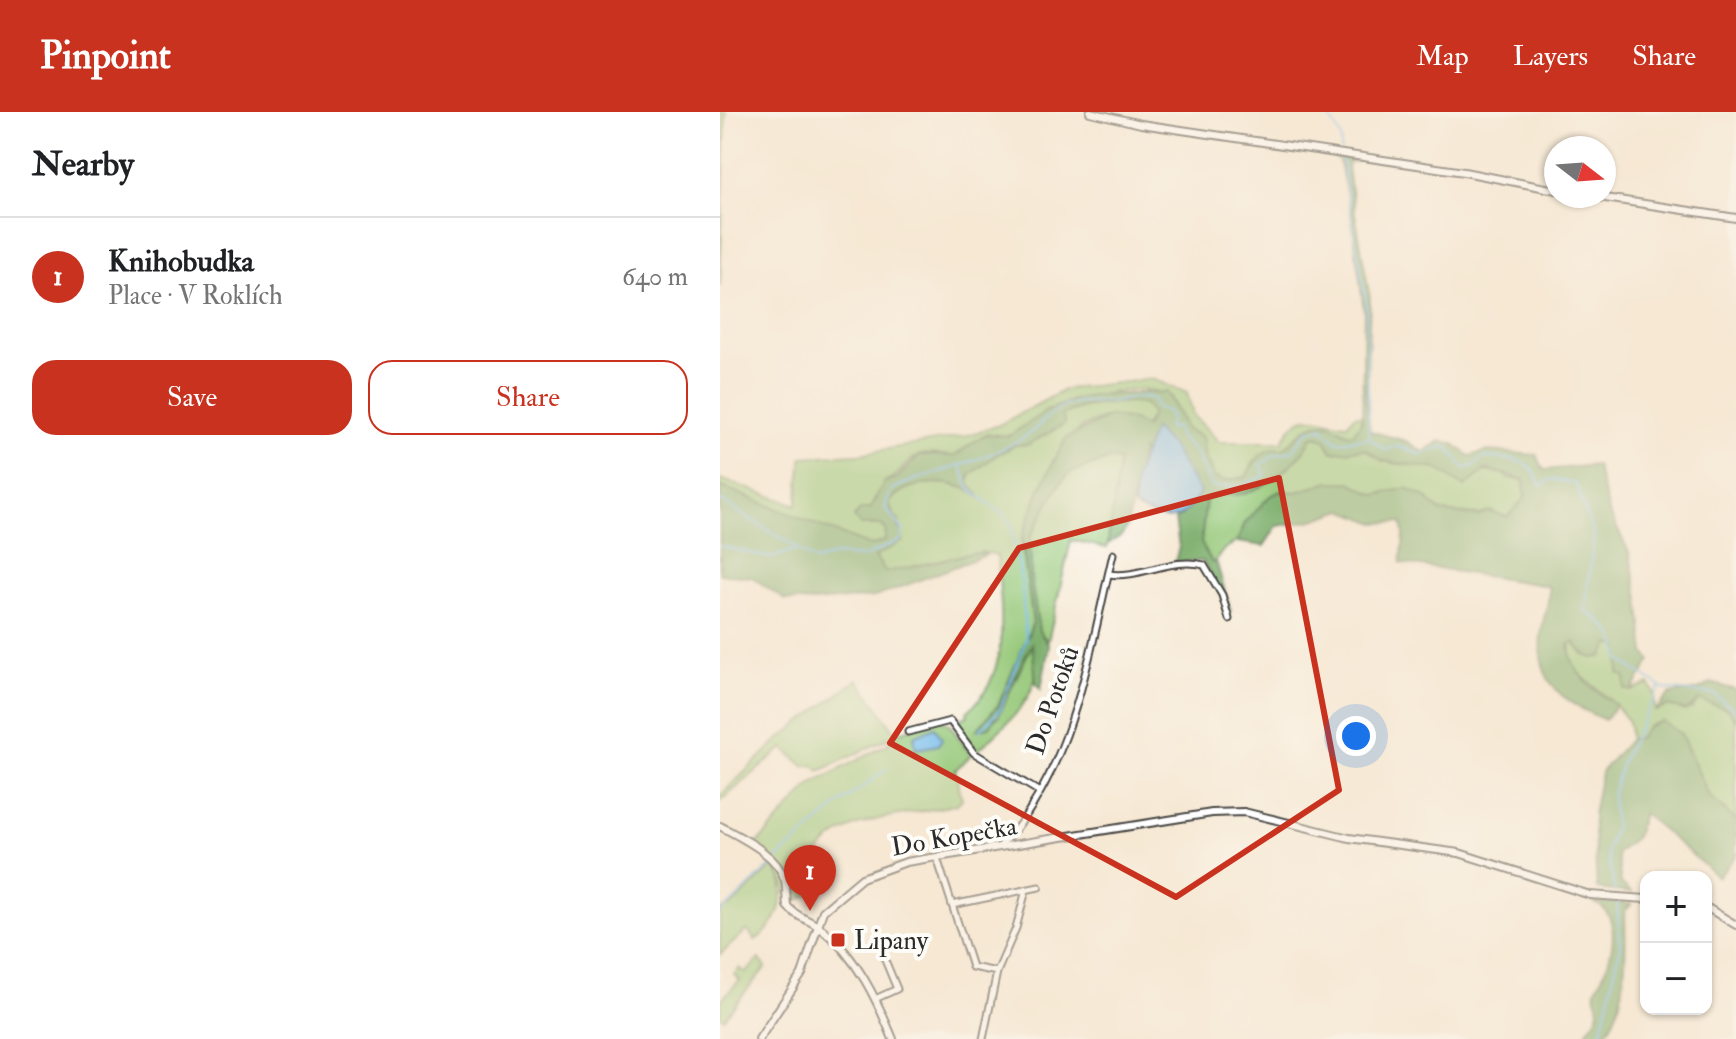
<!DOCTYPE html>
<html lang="en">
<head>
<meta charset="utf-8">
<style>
	body { margin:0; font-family:"IM FELL Double Pica",serif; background:#f6f6f6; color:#202124 }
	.controls { position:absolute; right:24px; bottom:24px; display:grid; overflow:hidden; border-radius:16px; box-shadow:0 2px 6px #0004 }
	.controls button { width:72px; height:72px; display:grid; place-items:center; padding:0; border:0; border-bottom:2px solid #e0e0e0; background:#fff; color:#202124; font:40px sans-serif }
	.compass { position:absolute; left:824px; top:24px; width:72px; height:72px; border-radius:50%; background:#fff; box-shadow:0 2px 6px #0004; rotate:107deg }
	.you { position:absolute; left:636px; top:624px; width:28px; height:28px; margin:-20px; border:6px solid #fff; border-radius:50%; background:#1a73e8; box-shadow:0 0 0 12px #1a73e833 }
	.badge { display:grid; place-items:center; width:52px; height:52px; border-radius:50%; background:#c8321e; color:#fff; font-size:26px; font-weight:700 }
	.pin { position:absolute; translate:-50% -66px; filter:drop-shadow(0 2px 4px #0008) }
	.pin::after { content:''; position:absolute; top:42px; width:28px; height:24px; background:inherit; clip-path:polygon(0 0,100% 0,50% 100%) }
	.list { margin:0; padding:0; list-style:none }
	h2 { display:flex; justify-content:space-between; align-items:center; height:104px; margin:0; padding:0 32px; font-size:34px }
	h2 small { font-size:26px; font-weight:400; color:#757577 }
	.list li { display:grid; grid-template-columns:52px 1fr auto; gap:24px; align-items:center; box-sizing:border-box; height:120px; padding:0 32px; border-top:2px solid #e0e0e0 }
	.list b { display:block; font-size:30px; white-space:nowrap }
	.list p { margin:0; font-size:26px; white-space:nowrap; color:#757577 }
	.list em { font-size:26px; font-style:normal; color:#757577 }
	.actions { display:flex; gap:16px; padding:24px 32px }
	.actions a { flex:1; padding:18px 0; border:2px solid #c8321e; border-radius:24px; text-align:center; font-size:28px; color:#c8321e }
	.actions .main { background:#c8321e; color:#fff }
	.map { position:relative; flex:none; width:1016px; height:927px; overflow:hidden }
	header { display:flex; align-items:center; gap:48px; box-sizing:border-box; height:112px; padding:0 40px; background:#c8321e; color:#fff }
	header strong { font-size:38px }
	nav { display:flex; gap:44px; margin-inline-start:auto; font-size:28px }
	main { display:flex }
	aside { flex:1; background:#fff }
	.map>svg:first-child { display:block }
	.green { fill:#95c878; stroke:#607a52; stroke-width:2 }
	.forest { fill:#78ac68; stroke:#526c4a; stroke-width:2 }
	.water { fill:#73b9ea; stroke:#4f728a; stroke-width:2 }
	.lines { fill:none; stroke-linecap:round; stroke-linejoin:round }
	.stream { stroke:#73b9ea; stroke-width:2 }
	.minor-casing { stroke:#494744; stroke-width:9 }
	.tertiary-casing { stroke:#494744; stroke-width:10 }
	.minor { stroke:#fff; stroke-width:5 }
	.tertiary { stroke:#fff; stroke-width:6 }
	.marked { fill:none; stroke:#c8321e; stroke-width:6; stroke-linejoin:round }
	.poi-dot { fill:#c8321e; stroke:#fdfcf7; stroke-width:3 }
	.labels { text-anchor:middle; stroke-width:8; stroke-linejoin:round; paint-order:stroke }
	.street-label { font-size:26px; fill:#2b2b2b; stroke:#fdfcf7 }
	.poi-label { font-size:26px; fill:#2b2b2b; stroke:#fdfcf7; text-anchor:start }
</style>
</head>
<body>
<header>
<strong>Pinpoint</strong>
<nav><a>Map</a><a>Layers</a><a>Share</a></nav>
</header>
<main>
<aside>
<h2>Nearby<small></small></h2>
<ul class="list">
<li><span class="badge">1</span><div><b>Knihobudka</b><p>Place · V Roklích</p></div><em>640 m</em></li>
</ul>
<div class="actions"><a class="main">Save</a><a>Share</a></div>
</aside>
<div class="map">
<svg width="1016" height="927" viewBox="0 0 1016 927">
	<rect width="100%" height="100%" fill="#fdfcf7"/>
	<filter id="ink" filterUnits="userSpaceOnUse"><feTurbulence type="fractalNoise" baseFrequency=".0125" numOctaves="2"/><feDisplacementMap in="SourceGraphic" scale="16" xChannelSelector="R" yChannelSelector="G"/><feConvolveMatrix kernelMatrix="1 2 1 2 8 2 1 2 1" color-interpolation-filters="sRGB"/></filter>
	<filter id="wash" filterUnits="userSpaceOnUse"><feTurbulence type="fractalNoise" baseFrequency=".006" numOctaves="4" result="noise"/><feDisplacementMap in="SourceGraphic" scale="32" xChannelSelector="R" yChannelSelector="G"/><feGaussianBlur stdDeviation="1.8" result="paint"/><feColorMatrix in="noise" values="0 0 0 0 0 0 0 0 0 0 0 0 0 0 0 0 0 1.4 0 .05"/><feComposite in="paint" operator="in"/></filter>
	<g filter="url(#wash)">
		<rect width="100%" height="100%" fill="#f6e8d3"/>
		<g class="green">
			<polygon points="0,0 6,0 0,175"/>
			<path d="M432 267 467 281 473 303 499 330H562C582 292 595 309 627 312L634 304 642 303 639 317 633 322 623 321 611 312 562 337 554 336 533 351 527 365 505 369 495 366 484 346 482 325 466 317 451 284C394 262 341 303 290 323 282 326 274 321 265 323 255 326 244 339 235 344 224 344 211 340 201 343 186 347 182 364 164 370L150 397 144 398 151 414 161 412 169 423 165 429 150 434 0 374V367L77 393 82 345 139 342 245 324 279 313 346 277Z"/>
			<path d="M414 290 424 292 432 302 425 315 413 308 382 306 362 315 333 349 301 428 313 511 279 592 259 618 278 605 312 532C317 538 315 546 316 555 317 589 281 617 257 639L235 609 248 604 247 600C293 562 281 496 277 443L262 440 178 459H165L155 445 180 410 170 399V390C188 365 239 367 261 385L249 372 250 363 276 343 295 333H307L344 312 342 303C366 291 388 292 414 290Z"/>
			<path d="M597 324 605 328 612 340 645 337 663 349 679 352 783 361 788 366 804 368 805 387 787 405 721 400 704 384 668 379 655 383 629 370H609L577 380 561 379 550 384 525 411 517 430 504 437 493 452 481 431 486 386 511 380 515 382C544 369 579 357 591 326Z"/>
			<polygon points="396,346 400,352 387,436 351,428 328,529 319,519 311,468 310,425 340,371 351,360"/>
			<path d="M851 529 865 543 890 532 899 535V562L905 565 912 579 929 572 934 580 935 599 948 594 972 597 979 588C994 591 1010 593 1016 609V709L989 684 961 622 928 614 919 626 910 627C909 622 910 618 909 614 907 597 864 568 851 554Z"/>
			<path d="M138 567 176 621 220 607 229 612 251 643 235 658 242 687 237 692C194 704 126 701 98 742L96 779 67 794C66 765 56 753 34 735L92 672 168 632 171 625 100 659 92 653 85 655 63 636 0 690V684L58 628Z"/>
			<path d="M53 754C71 778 60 813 35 828L27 818 0 843V799L11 794Z"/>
			<polygon points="39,847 46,855 4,906 0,904 0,889 20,868 14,863 20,856 26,861"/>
		</g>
		<g class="forest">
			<path d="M612 44 636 50H629L627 56 650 186 646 290 650 319 686 329 704 340 720 329 734 332 749 344 769 339 817 343 824 358 876 353 889 400 909 440 919 485 925 541 931 548 912 579 905 577V565L899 562V535L890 532 883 544C868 550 863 541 855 530L849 532C850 561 872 577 896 593L885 608C842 590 813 569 822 516 824 502 831 487 828 474L681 451 684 423 682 410 656 411 623 398 594 408 557 414 544 434 517 430 525 411 550 384 561 379 577 380 609 370H630L655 383 687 376 704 384 721 400 759 404 769 399 787 405 805 386 804 368C790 365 780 359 765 358L745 375 717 357 663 349 645 337 612 340 605 328 597 324 591 326C582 348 546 376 523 382 511 384 500 379 486 386L481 431 492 451 496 449 511 500 483 449 455 450 459 435 455 407 463 403 422 339 408 412 402 423 388 432 399 349 388 347 351 360 340 371 310 425 311 468 319 519 329 534 321 577 316 571 312 532 270 615 257 618 279 592 313 511 302 425 320 377 346 326 390 304 413 308 425 315 432 302 425 292C399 288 365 290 342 303L345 312 307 333H295L276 343 250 363 249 372 261 386C240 366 188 365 170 390 170 405 183 413 183 429L155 445 165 459C187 460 256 434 266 443L155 485 92 490 65 488 32 465 0 462V374L150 434 165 429 166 417 161 413H141L134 405 141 397H150L164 370 177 366 200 343 235 344 259 326 267 322 289 324 326 299 353 288 375 283 447 280 466 317 482 325 485 346 495 366 505 369 526 365C534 349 542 335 562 337 577 328 588 307 608 312 618 314 622 321 633 322L642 309 644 199 631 100 619 48Z"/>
			<polygon points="991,571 1016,578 1016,609 1008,597 979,588 966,599 948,594 935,599 950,582 978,578"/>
			<polygon points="942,609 961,622 989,684 1016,709 1016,744 998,765 923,701 916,725 897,741 901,771 912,781 877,777 873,702 881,660 910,627 919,626 928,614"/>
			<path d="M873 790 912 792 905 799C906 836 909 901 880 927H864C865 916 878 910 879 897 879 890 874 886 875 878 890 855 907 804 873 790Z"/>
		</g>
		<g class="water">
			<path d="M434 316 451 334 480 380C462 414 445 411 414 395L415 366Z"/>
			<polygon points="215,615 222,627 218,633 196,637 194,624"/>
		</g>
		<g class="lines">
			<g class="stream">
				<polyline points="606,0 621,25 621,39"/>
				<polyline points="621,45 646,190 649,324"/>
				<polyline points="240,353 250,377 290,408 302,473 306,528 280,598 260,618"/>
				<polyline points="0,388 77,436"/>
				<path d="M0 434 51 446 77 437 96 449 115 443 144 445 181 428 183 417 165 396 171 378C197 364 221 361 249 350 267 344 289 334 305 325 317 317 326 304 338 297 358 285 379 292 399 289 414 286 419 282 434 287L436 296 448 299 451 306 448 317 456 315 458 324 473 337 492 375 523 374 545 363 541 353 554 343 573 339 587 319 602 316 617 330 649 326 666 338 676 334 700 342 727 334 744 356 754 354 764 345C796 349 808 342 821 374L831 367 856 372 874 423 865 499C885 510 899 524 899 547L944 577 994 582 1016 599"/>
				<polyline points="57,747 117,694 167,657"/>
				<polyline points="895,781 887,740 895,715 892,684 903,646 940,576"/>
				<polyline points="1,801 52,752"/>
				<polyline points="880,927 900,836 897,787"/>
			</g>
		</g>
	</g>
	<g filter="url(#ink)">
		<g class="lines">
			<g class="minor-casing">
				<g id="minor">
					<path d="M389 462C420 467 452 444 484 453L502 483 509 507"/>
					<polyline points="188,620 230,609 254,641 318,679"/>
					<path d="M280 735C284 728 291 723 296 717 356 640 371 533 393 442"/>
					<polyline points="217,746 252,855 277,860"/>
					<polyline points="232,793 319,775"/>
					<polyline points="155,887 177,877 165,848"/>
					<polyline points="263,927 277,860 296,816 306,778"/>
				</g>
			</g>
			<g class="tertiary-casing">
				<g id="tertiary">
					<polyline points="370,0 421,12 744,60 836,78"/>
					<polyline points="872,84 1016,106"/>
					<path d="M0 714C22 726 57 742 65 768 67 776 66 786 67 794 78 807 92 808 103 818 137 845 157 888 173 927"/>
					<polyline points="986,795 1016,813"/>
					<polyline points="39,927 82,862 103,799 142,766 186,750 492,701 524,700 629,726 739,741 870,783 926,787"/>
				</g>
			</g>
			<use href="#minor" class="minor"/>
			<use href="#tertiary" class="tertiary"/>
		</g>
	</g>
	<path d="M0 0H1016V927H0ZM559 366 619 678 456 785 170 631 299 436Z" fill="#f6e8d3" fill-opacity=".55" fill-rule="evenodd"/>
	<path class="marked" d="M559 366 619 678 456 785 170 631 299 436Z"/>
	<rect class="poi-dot" x="110" y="820" width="16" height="16" rx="4"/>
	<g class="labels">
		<g class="street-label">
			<text transform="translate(332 588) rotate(-71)" y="9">Do Potoků</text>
			<text transform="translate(234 724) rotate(-10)" y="9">Do Kopečka</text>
		</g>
		<g class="poi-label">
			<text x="134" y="837">Lipany</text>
		</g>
	</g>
</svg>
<div class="controls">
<button>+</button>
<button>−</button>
</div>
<svg class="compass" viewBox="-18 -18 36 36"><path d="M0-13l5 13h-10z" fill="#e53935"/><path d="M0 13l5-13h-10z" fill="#757577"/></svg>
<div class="you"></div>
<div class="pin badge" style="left:90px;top:799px">1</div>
</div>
</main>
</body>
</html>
